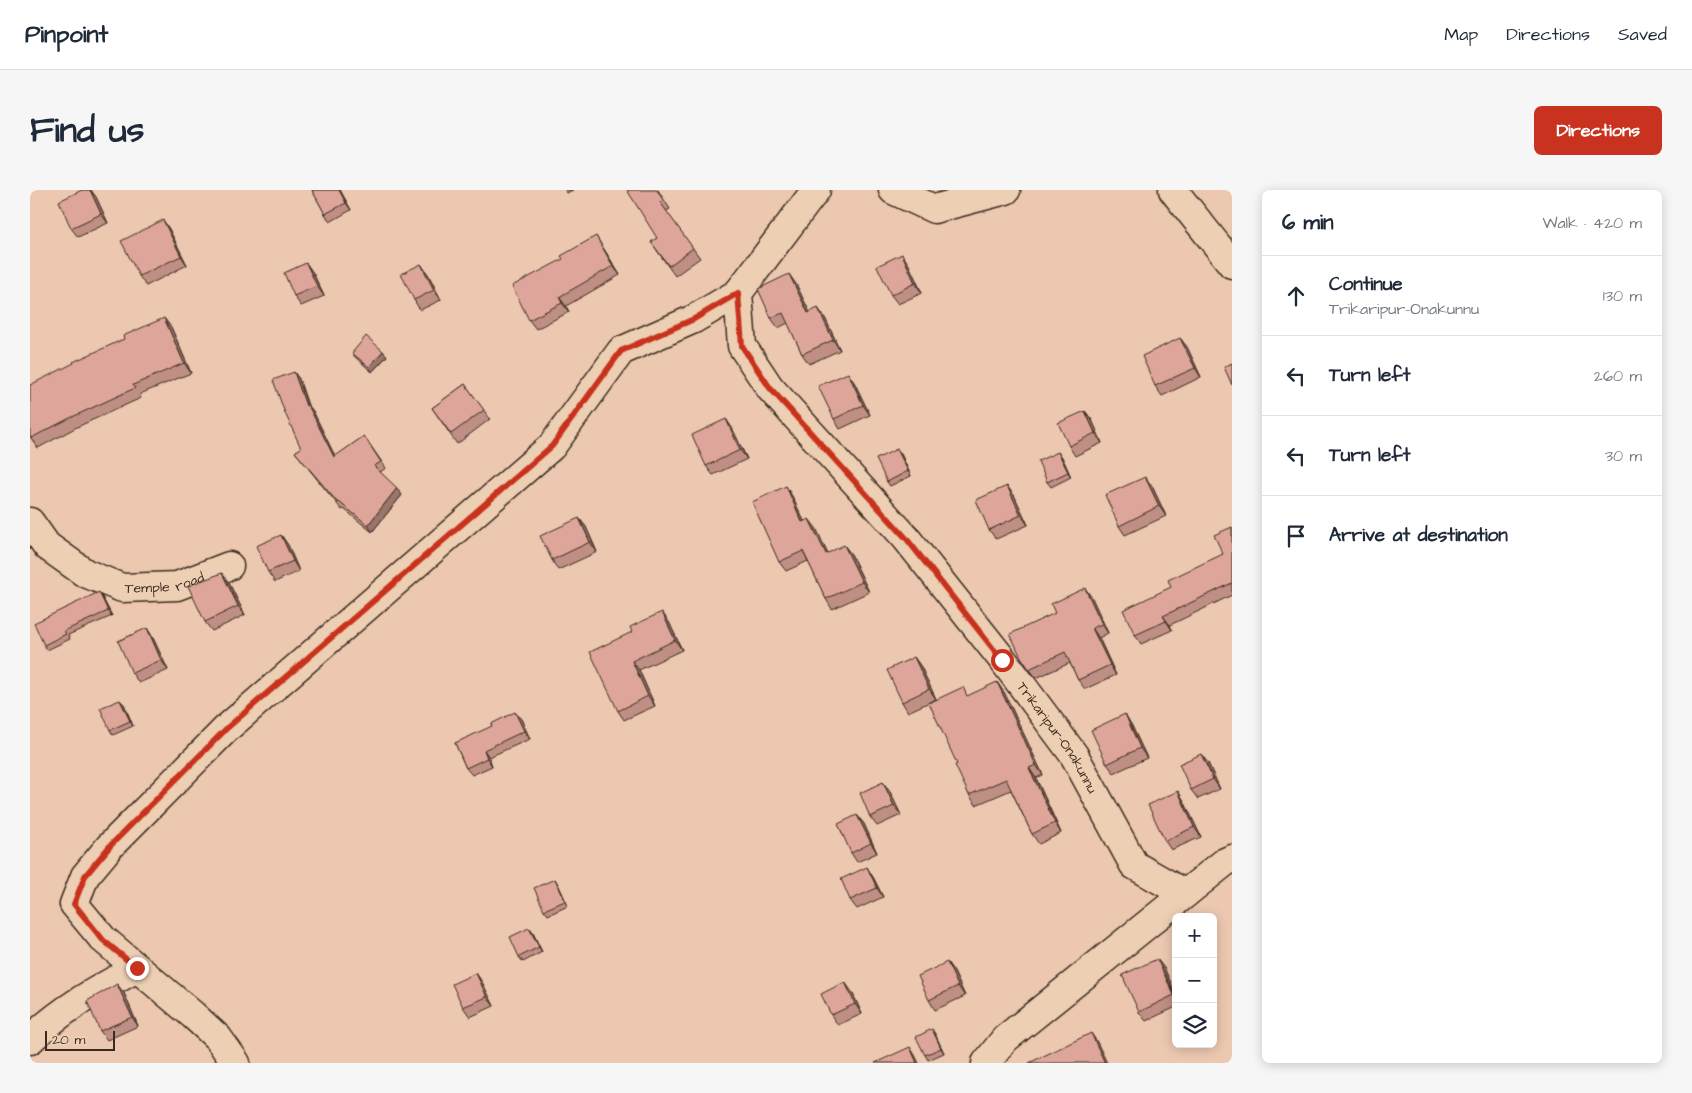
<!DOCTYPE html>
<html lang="en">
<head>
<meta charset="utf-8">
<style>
	body { margin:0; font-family:"Architects Daughter",sans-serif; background:#f6f6f7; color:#1f2937 }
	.controls { position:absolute; right:15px; bottom:15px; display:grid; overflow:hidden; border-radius:8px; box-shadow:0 2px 12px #0003 }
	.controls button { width:45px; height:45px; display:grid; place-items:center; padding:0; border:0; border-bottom:1px solid #e0e1e3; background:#fff; color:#1f2937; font:25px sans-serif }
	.scale { position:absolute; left:15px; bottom:12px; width:70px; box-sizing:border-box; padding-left:5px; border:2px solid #3b2a1e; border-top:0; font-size:14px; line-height:18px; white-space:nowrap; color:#3b2a1e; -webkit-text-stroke:4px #edcfb4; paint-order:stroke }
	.stop { position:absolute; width:15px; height:15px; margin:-11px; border:4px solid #c8321e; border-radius:50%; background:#fff }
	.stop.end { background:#c8321e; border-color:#fff; box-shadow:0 1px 5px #0008 }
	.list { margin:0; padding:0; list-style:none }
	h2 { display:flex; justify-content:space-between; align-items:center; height:65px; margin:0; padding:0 20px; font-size:21px }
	h2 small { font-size:16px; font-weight:400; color:#747a83 }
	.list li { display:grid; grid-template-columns:32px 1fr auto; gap:15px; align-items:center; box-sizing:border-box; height:80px; padding:0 20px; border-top:1px solid #e0e1e3 }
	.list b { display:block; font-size:19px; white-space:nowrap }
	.list p { margin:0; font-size:16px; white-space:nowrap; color:#747a83 }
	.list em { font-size:16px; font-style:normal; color:#747a83 }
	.icon { flex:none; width:28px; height:28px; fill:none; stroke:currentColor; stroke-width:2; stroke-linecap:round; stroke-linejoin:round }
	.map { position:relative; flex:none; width:1202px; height:873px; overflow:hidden; border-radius:8px }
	header { display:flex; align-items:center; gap:30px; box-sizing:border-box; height:70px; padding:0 25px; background:#fff; border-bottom:1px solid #e0e1e3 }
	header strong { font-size:24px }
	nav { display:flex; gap:28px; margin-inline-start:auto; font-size:18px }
	.intro { display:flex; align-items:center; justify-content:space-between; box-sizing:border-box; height:120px; padding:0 30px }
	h1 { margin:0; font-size:35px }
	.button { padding:12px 22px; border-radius:8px; background:#c8321e; color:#fff; font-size:18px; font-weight:700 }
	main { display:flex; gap:30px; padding:0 30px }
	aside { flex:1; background:#fff; border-radius:8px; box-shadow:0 2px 12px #0003 }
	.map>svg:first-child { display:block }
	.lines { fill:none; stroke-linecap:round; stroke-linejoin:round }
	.minor-casing { stroke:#3b2a1e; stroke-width:31 }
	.minor { stroke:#edcfb4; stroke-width:28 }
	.wall { fill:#bf8f85; stroke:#3b2a1e }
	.shaded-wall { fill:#9b746c; stroke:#3b2a1e }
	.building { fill:#dea69b; stroke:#3b2a1e }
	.route { stroke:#c8321e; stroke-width:6 }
	.labels { text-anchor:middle; stroke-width:4; stroke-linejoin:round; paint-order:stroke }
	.street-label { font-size:14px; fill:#3b2a1e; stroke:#edcfb4 }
</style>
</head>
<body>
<header>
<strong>Pinpoint</strong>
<nav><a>Map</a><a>Directions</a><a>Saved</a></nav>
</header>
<div class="intro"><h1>Find us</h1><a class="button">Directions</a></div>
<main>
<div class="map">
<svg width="1202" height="873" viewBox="0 0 1202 873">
	<rect width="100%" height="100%" fill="#ecc8b1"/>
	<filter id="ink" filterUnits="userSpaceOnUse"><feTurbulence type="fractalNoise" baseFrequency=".02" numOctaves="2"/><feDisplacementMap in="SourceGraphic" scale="10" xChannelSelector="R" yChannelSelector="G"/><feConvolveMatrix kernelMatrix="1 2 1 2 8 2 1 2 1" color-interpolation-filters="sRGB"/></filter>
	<g filter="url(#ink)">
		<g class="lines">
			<g class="minor-casing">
				<g id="minor">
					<path id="s1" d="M786 0 708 103 712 156 740 198 876 348 973 470 1044 565 1104 675 1155 704 1195 672 1202 669"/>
					<polyline points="863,0 904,19 976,0"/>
					<polyline points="1143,0 1202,74"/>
					<path id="s2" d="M0 332 17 356 55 383 92 398 147 396 199 376"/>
					<path d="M0 850C33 818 67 800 107 778"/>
					<polyline points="206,873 188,848 163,825 73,749 44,714 55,686 80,656 197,538 522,256 591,161 664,129 708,103"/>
					<polyline points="956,873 975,849 1155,704"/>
				</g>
			</g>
			<use href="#minor" class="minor"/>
		</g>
		<g class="wall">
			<polygon points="52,0 61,0 66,7 78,33 48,47 41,38"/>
			<polygon points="282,0 310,0 321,20 300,32 295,24"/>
			<polygon points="535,0 543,0 537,3"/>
			<polygon points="628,0 640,19 636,21 670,68 645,86 621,52 627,48"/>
			<polygon points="133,30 139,39 157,75 116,96 109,86"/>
			<polygon points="572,56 590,85 536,116 539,122 506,139 499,130"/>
			<polygon points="276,73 283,83 294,106 271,116 264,106"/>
			<polygon points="878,73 892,103 868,114 861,105"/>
			<polygon points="398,84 411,110 390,120 384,110"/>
			<polygon points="766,94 780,123 795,128 810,160 779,174 772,164 758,133 748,138 741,128"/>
			<polygon points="141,137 161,183 110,204 111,208 47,237 8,258 1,248"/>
			<polygon points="1150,148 1157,157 1171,187 1132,206 1125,196"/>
			<polygon points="353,161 357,166 342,182 325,167 322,163"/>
			<polygon points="264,182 269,189 278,215 283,221 305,267 334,246 356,278 350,282 372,305 342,342 314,319 312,320 265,262 271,258"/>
			<polygon points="824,192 840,225 810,239 804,229"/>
			<polygon points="435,194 460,229 427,254 402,218"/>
			<polygon points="1055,221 1062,230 1072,253 1045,266 1039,256"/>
			<polygon points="696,229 702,238 717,269 683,285 676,276"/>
			<polygon points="867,259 871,264 881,286 860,296 857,292"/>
			<polygon points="1028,262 1032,267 1041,287 1021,297 1017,292"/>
			<polygon points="1115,287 1122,296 1136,326 1095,345 1089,336"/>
			<polygon points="984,305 998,335 966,349 959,340"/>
			<polygon points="762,306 774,331 786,338 797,363 821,364 839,402 802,419 796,409 778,371 756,381 749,372"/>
			<polygon points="549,328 556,337 567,362 528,380 522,370"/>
			<polygon points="1202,337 1202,405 1140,435 1142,440 1111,454 1105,445 1193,364"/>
			<polygon points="251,345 258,355 269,381 245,392 238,382"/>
			<polygon points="199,393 215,425 182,441 175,432"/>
			<polygon points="72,407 82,426 38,445 40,449 17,460 14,455"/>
			<polygon points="1062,408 1078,443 1069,448 1086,485 1055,499 1048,490 1040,473 1006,488 991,467"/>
			<polygon points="639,432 652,460 609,480 625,516 594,530 588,521 602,442"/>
			<polygon points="117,438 123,448 138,480 109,493 102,483"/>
			<polygon points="884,467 891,477 906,509 878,522 872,512"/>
			<polygon points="974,502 1013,585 1006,588 1031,643 1009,654 1002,644 981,600 946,615 939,605 927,574 938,506"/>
			<polygon points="90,510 94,514 103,536 83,545 80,540"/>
			<polygon points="491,529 500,549 459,567 462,576 442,585 436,578 425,553"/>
			<polygon points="1101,534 1117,568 1084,583 1077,574"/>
			<polygon points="1178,573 1190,599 1168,609 1161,600"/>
			<polygon points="1148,601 1154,611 1171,647 1141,660 1135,651"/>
			<polygon points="860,602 871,625 847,636 840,627"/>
			<polygon points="827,625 834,634 847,663 827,672 821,663"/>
			<polygon points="843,687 853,707 827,719 820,710"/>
			<polygon points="528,694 538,716 518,725 514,720"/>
			<polygon points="499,738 503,743 512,762 493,772 489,767"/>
			<polygon points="917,772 924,782 935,806 905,820 899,810"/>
			<polygon points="1134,778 1146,804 1146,817 1116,831 1109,822"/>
			<polygon points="446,783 452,792 464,816 440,827 433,817"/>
			<polygon points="822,802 832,824 808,835 801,825"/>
			<polygon points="94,803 108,836 77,850 70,841"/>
			<polygon points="905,844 914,863 898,870 895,865"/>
		</g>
		<g class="shaded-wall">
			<polygon points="60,0 66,7 78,33 71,24"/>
			<polygon points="309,0 310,0 321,20 316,13"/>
			<polygon points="133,30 139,39 157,75 151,66"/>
			<polygon points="566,46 572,56 590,85 583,76"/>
			<polygon points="872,64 878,73 892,103 885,93"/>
			<polygon points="276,73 283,83 294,106 287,96"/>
			<polygon points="391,74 398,84 411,110 404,100"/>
			<polygon points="759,84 766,94 785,133 778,123"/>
			<polygon points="529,107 536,116 539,122 532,113"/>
			<polygon points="788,118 795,128 810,160 803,150"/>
			<polygon points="134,128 141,137 161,183 154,173"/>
			<polygon points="1150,148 1157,157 1171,187 1165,178"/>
			<polygon points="353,161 357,166 342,182 339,177"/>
			<polygon points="264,182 269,189 280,223 276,216"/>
			<polygon points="818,183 824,192 840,225 833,215"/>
			<polygon points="278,215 283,221 309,274 304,267"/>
			<polygon points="1055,221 1062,230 1072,253 1065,243"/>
			<polygon points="696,229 702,238 717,269 710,260"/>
			<polygon points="867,259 871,264 881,286 878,281"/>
			<polygon points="1028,262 1032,267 1041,287 1038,282"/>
			<polygon points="1115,287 1122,296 1136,326 1129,316"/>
			<polygon points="756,296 762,306 779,342 772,332"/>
			<polygon points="977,296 984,305 998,335 991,325"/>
			<polygon points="367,298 372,305 342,342 338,335"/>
			<polygon points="549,328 556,337 567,362 560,352"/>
			<polygon points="779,329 786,338 802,373 796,364"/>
			<polygon points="251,345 258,355 269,381 263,371"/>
			<polygon points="814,355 821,364 839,402 832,392"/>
			<polygon points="192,383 199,393 215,425 208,416"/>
			<polygon points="1055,398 1062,408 1078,443 1072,434"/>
			<polygon points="69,402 72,407 82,426 78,421"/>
			<polygon points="632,422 639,432 652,460 645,450"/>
			<polygon points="1133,426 1140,435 1142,440 1136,431"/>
			<polygon points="117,438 123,448 138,480 131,470"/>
			<polygon points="1062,438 1069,448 1086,485 1080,475"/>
			<polygon points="884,467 891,477 906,509 899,499"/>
			<polygon points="602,471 609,480 625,516 618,506"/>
			<polygon points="967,492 974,502 1013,585 1006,575"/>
			<polygon points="90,510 94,514 103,536 100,531"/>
			<polygon points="485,522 491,529 500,549 494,541"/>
			<polygon points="1095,524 1101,534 1117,568 1110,558"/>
			<polygon points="454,560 459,567 462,576 457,568"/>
			<polygon points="1171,564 1178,573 1190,599 1183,589"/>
			<polygon points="999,578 1006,588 1031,643 1025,633"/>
			<polygon points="853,592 860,602 871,625 864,616"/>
			<polygon points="1148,601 1154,611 1171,647 1164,637"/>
			<polygon points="827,625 834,634 847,663 841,653"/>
			<polygon points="837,677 843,687 853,707 847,698"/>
			<polygon points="525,689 528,694 538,716 535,711"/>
			<polygon points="499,738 503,743 512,762 509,757"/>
			<polygon points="1127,769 1134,778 1146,804 1146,807"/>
			<polygon points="917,772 924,782 935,806 928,796"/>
			<polygon points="446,783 452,792 464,816 457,807"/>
			<polygon points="815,792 822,802 832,824 825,814"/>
			<polygon points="87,794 94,803 108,836 102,827"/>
			<polygon points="902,839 905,844 914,863 911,858"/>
			<polygon points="1061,843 1067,852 1077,873 1076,873 1074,871"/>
			<polygon points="880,857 885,865 889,873 887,873"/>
		</g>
		<g class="building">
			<polygon points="52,0 60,0 71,24 41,38 29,11"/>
			<polygon points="282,0 309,0 316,13 295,24"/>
			<polygon points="597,0 627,0 633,10 630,12 663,58 639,76 621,52 627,48"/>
			<polygon points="133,30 151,66 109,86 91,51"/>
			<polygon points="566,46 583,76 529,107 532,113 499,130 482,96 533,69 531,66"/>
			<polygon points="872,64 885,93 861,105 847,76"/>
			<polygon points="276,73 287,96 264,106 254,83"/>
			<polygon points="391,74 404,100 384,110 371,84"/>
			<polygon points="759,84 778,123 788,118 803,150 772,164 753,123 741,128 728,99"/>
			<polygon points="134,128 154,173 103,195 105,198 40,228 1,248 0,246 0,195 44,173 43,172 94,149 93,146"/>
			<polygon points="336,146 353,161 339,177 322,163"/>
			<polygon points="1150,148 1165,178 1125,196 1112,166"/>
			<polygon points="1202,173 1202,195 1194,177"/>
			<polygon points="264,182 276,216 278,215 304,267 334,246 351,272 344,276 367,298 338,335 309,312 308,313 265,262 271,258 255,223 243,190"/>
			<polygon points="818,183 833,215 804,229 788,196"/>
			<polygon points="435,194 454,220 421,244 402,218"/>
			<polygon points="1055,221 1065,243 1039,256 1028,233"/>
			<polygon points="696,229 710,260 676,276 662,245"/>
			<polygon points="867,259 878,281 857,292 846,269"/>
			<polygon points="1028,262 1038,282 1017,292 1008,271"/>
			<polygon points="1115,287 1129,316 1089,336 1075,305"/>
			<polygon points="756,296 772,332 779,329 796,364 814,355 832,392 796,409 773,361 749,372 722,312"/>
			<polygon points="977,296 991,325 959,340 946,310"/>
			<polygon points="549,328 560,352 522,370 510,346"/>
			<polygon points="1202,337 1202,393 1133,426 1136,431 1105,445 1093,420 1141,397 1138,390 1193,364 1184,345"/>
			<polygon points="251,345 263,371 238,382 226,356"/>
			<polygon points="192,383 208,416 175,432 158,396"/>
			<polygon points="1055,398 1072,434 1062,438 1080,475 1048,490 1035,462 999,479 991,467 980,444 1025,423 1021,414"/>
			<polygon points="69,402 78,421 34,441 36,444 14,455 4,433"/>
			<polygon points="632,422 645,450 602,471 618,506 588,521 560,462 602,442 600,437"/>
			<polygon points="117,438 131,470 102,483 88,451"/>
			<polygon points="884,467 899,499 872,512 857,480"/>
			<polygon points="967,492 1006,575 999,578 1025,633 1002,644 976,589 939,605 925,575 927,574 899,513 933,497 937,506"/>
			<polygon points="90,510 100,531 80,540 70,518"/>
			<polygon points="485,522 494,541 454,560 457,568 436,578 425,553 462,536 461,534"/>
			<polygon points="1095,524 1110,558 1077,574 1061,540"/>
			<polygon points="1171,564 1183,589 1161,600 1149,574"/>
			<polygon points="853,592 864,616 840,627 830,603"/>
			<polygon points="1148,601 1164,637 1135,651 1118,615"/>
			<polygon points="827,625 841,653 821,663 808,634"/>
			<polygon points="837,677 847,698 820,710 811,689"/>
			<polygon points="525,689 535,711 514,720 504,698"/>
			<polygon points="499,738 509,757 489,767 480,747"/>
			<polygon points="1127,769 1144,805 1109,822 1092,785"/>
			<polygon points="917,772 928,796 899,810 888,786"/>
			<polygon points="446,783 457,807 433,817 422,794"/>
			<polygon points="815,792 825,814 801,825 791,804"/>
			<polygon points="87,794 102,827 70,841 57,811"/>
			<polygon points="902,839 911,858 895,865 886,847"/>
			<polygon points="1061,843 1074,871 1070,873 999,873"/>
			<polygon points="880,857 887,873 845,873"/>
		</g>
	</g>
	<g class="lines" filter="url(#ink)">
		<polyline class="route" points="107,778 73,750 44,714 55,686 80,656 197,538 522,256 591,161 664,129 708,103 712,156 740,198 876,348 972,470"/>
	</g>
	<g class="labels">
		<g class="street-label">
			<text dy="5" stroke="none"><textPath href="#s2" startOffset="159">Temple road</textPath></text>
			<text dy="5" stroke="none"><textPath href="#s1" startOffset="686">Trikaripur-Onakunnu</textPath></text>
		</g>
	</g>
</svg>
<div class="controls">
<button>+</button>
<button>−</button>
<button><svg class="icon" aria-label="layers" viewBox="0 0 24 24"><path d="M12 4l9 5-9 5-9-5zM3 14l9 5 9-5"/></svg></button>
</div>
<div class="scale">20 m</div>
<div class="stop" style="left:972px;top:470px"></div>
<div class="stop end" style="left:107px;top:778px"></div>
</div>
<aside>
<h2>6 min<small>Walk · 420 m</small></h2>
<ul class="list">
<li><svg class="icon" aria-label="ahead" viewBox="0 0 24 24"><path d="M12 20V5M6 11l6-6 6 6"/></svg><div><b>Continue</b><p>Trikaripur-Onakunnu</p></div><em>130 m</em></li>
<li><svg class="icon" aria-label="left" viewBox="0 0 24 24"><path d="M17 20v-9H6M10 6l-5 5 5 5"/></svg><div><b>Turn left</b></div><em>260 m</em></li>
<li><svg class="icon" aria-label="left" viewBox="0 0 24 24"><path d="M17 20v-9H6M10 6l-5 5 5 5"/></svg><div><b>Turn left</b></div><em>30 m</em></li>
<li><svg class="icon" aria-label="arrive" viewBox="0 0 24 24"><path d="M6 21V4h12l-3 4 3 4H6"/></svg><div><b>Arrive at destination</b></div></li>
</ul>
</aside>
</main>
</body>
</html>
